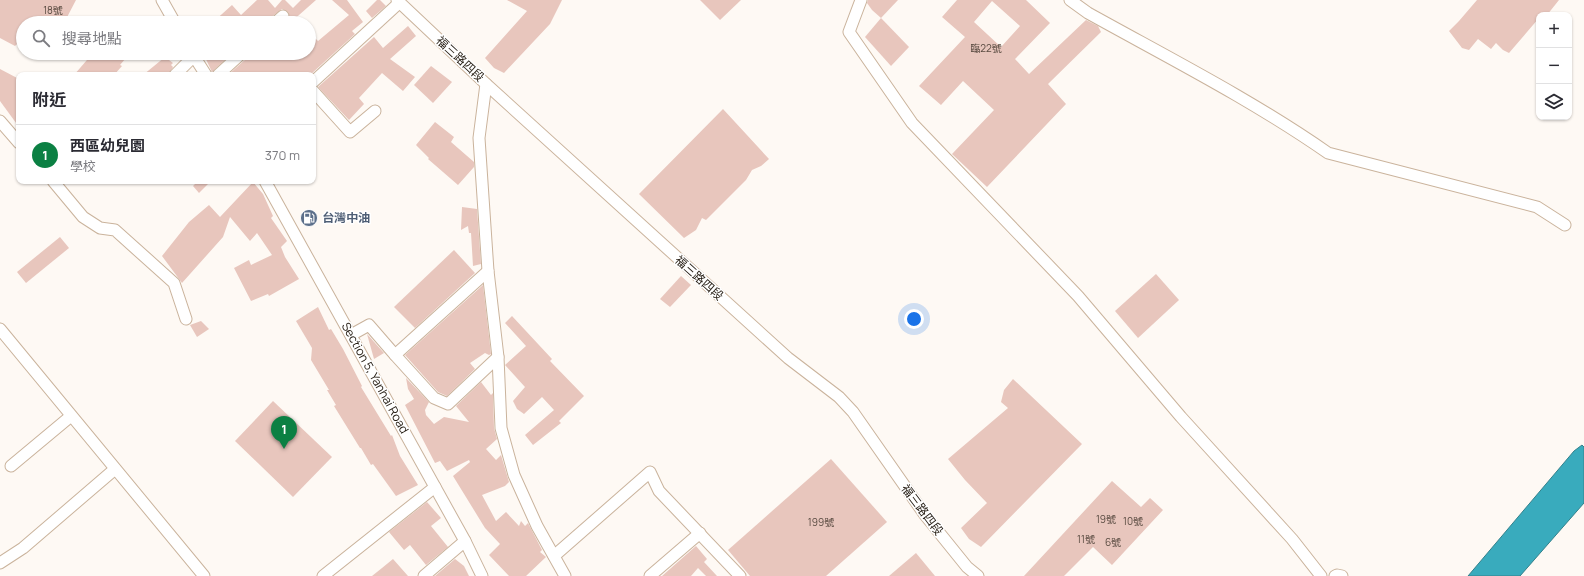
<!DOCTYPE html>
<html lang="zh-TW">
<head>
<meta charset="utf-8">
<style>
	body { margin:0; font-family:Manrope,"Noto Sans TC",sans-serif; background:#f2f2f3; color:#2b2b33 }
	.controls { position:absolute; right:12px; top:12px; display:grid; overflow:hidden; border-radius:8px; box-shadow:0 1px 3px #0004 }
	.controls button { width:36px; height:36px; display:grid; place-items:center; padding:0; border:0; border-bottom:1px solid #e1e1e2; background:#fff; color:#2b2b33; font:20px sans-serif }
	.you { position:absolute; left:914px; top:319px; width:14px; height:14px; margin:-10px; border:3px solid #fff; border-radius:50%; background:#1a73e8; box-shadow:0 0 0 6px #1a73e833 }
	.badge { display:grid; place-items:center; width:26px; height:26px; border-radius:50%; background:#0b8043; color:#fff; font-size:13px; font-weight:700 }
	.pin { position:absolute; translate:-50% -33px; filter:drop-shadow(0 1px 2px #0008) }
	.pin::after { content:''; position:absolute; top:21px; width:14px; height:12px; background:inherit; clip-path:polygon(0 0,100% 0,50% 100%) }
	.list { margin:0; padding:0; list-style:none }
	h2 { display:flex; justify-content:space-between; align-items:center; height:52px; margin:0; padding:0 16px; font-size:17px }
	h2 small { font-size:13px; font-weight:400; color:#7c7c81 }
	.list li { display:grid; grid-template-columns:26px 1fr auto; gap:12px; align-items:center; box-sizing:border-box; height:60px; padding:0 16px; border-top:1px solid #e1e1e2 }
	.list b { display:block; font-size:15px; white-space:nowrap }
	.list p { margin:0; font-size:13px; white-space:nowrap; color:#7c7c81 }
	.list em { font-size:13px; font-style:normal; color:#7c7c81 }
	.icon { flex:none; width:22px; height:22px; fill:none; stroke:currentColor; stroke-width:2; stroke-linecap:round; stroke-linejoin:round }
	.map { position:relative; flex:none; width:1584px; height:576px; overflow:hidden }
	.search { position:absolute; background:#fff; box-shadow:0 1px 3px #0004; left:16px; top:16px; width:300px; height:44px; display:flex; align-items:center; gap:10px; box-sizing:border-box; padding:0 14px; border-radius:22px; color:#7c7c81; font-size:15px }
	.panel { position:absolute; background:#fff; box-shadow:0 1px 3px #0004; left:16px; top:72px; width:300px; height:112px; border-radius:8px }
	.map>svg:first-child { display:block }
	.water { fill:#39abbd; stroke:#34818b }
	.building { fill:#e8c6bd; fill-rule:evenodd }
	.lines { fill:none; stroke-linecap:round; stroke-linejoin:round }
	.minor-casing { stroke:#cab39c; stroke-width:13 }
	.minor { stroke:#fff; stroke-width:11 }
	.labels { text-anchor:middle; stroke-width:3; stroke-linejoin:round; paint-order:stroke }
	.number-label { font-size:10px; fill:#584a40 }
	.street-label { font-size:12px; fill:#282017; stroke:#fff }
	.service-label { font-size:12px; font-weight:bold; fill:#4e5e75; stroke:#fff; text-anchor:start }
</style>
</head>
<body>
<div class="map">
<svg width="1584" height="576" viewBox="0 0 1584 576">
	<rect width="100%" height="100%" fill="#fef9f4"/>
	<polygon class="water" points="1582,445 1584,447 1584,503 1520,576 1468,576 1574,451"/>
	<g class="building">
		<polygon points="0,0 76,0 64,23 23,23 23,47 17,44 15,46 0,38"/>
		<polygon points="257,0 268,0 275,8 282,0 285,0 293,8 301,0 316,0 290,23 286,23 290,18 288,12 282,9 270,18 268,23 212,23 232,5 241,15"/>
		<polygon points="332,0 347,0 363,22 352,31 355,34 310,75 228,75 247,58 249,53 309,53 309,32 318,41 349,15"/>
		<polygon points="377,0 380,0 386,6 372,18 366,11"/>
		<polygon points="507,0 562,0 550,24 504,73 494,68 485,58 527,11"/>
		<polygon points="700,0 741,0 720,20"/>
		<polygon points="868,0 898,0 881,18 872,10 867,3"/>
		<path d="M957 0H1026L1050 23 1015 59 1029 74 1086 20 1098 26 1101 32 1048 84 1066 104 987 187 952 154 994 110 963 81 941 105 919 86 965 37 942 17ZM992 1 1020 26 1001 47 974 22Z"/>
		<polygon points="1477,0 1559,0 1547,15 1539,15 1539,18 1509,53 1503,50 1496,43 1491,49 1478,39 1469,50 1462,48 1449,31 1459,21"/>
		<polygon points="881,18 909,47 891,66 865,37"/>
		<polygon points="408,26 416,36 390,59 415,77 403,91 382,73 359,98 364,104 349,120 318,87 374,37 383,48"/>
		<polygon points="93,53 130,53 120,65 122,66 114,75 74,75"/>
		<polygon points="203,53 232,53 212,72"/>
		<polygon points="165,57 173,63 171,65 173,67 168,75 143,75"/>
		<polygon points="431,66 452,82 433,103 414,85"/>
		<polygon points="0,69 19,79 19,127 0,101"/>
		<polygon points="723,109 769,159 761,166 752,170 746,180 706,220 702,218 696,230 684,238 639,194"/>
		<polygon points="435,122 454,137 451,142 474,162 474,167 458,185 428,159 429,158 416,145"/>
		<polygon points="198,181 211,181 199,193 193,186"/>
		<polygon points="253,182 263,194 273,216 271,218 287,241 281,247 285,257 299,279 269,296 268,294 251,301 234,268 249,260 251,265 272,255 257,233 250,241 230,217 223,237 182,283 162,256 189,222 209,205 220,217"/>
		<polygon points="462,207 477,209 481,264 473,266 471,233 469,233 468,226 461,230"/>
		<polygon points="60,237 69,248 26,283 17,272"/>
		<polygon points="454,250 475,273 415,328 394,307"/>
		<polygon points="1156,274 1179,300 1138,338 1115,311"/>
		<polygon points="681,276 691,285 670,307 660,299"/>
		<polygon points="483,285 491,354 489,355 485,353 470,363 475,369 447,396 438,392 405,355"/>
		<polygon points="318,307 329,330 331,329 343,349 362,386 361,387 391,436 392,435 400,456 418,485 396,496 373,464 371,465 361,448 360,448 334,406 336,405 327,390 329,390 311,360 312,348 296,321"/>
		<polygon points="512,316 552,359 550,361 584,396 559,421 561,423 533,445 525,435 554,410 542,397 524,414 517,409 513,401 525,387 505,365 526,346 505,323"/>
		<polygon points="201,321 209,329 197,337 190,325"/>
		<polygon points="367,334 384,353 374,359"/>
		<polygon points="406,378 429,402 425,410 426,415 434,424 444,417 469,422 456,406 481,382 491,395 493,393 494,428 497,439 486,449 496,460 501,455 509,482 505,486 482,495 496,521 506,512 519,526 521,521 525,526 528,523 542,550 540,552 546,557 526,576 509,576 489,555 500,544 485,528 453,476 470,462 469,460 447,471 440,461 435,463 405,405 414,399 408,389"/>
		<polygon points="1013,379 1082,444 981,547 969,539 961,528 987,503 965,480 948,459 1008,408 1001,402 1004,390"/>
		<polygon points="273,401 332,457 293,497 235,441"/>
		<polygon points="831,459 887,522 826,576 750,576 728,550"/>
		<polygon points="1112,481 1141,507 1150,498 1163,510 1112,565 1093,547 1064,576 1024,576"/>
		<polygon points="427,502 441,518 431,526 448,547 426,565 410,545 404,550 389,532"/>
		<polygon points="696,546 707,559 704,562 717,576 706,576 698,568 691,576 662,576"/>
		<polygon points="916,553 935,576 889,576"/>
		<polygon points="393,559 408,576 372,576 382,568"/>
		<polygon points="455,559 464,566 469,576 435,576"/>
	</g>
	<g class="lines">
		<g class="minor-casing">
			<g id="minor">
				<polyline points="162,0 175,23"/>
				<polyline points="397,0 486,84 788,358 839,397 853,412 925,515 967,567 978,576"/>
				<polyline points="861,0 849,32 912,123 1078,296 1181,417 1292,539 1321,576"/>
				<path d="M1070 0 1088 13C1169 58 1252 100 1328 153L1537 207 1565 225"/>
				<polyline points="275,23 283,16"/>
				<polyline points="192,53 206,75"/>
				<polyline points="175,75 194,56"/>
				<polyline points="218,75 242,53"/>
				<polyline points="313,82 399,3"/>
				<polyline points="486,84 479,138 488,271 498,357 501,428 514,475 537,526 565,576"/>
				<polyline points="313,91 350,132 375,111"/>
				<polyline points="0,121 19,143"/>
				<polyline points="53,181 83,217 100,228 115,230 174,283 186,319"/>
				<polyline points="265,181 465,541 482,576"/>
				<polyline points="488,271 395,355 434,398 448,404 498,357"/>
				<polyline points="0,329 204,576"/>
				<polyline points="351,335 369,325 395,355"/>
				<polyline points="11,466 71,416"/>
				<polyline points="554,556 650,472 659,491 740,576"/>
				<polyline points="0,563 23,548 115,469"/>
				<polyline points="323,576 435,487"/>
				<polyline points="424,576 465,541"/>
				<polyline points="650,576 700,533"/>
				<polyline points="1335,576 1337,575 1342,576"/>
			</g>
		</g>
		<use href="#minor" class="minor"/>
	</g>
	<defs>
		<g id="fuel-disc" transform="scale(0.9)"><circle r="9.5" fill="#5c6f8a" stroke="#fff"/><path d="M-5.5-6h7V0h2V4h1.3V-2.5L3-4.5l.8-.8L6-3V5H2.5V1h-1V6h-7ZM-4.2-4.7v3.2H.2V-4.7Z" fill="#fff"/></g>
	</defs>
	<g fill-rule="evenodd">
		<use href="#fuel-disc" x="309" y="218"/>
	</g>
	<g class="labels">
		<g class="number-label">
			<text x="53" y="14">18號</text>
			<text x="986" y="52">臨22號</text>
			<text x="1106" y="523">19號</text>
			<text x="1133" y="525">10號</text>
			<text x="821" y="526">199號</text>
			<text x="1086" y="543">11號</text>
			<text x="1113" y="546">6號</text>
		</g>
		<g class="street-label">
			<text transform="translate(460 59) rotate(43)" y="4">福三路四段</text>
			<text transform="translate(699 278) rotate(42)" y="4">福三路四段</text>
			<text transform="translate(375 378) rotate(61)" y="4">Section 5, Yanhai Road</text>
			<text transform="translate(922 510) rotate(53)" y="4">福三路四段</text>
		</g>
		<g class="service-label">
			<text x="322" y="222">台灣中油</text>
		</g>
	</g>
</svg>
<div class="controls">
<button>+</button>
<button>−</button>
<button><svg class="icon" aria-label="layers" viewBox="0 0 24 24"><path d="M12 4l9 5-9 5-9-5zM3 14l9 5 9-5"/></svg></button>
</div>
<div class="you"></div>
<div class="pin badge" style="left:284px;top:449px">1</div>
<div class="search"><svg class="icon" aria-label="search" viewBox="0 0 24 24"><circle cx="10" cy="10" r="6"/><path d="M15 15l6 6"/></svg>搜尋地點</div>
<section class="panel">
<h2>附近<small></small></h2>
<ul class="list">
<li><span class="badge">1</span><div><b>西區幼兒園</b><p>學校</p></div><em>370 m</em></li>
</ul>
</section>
</div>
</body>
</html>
